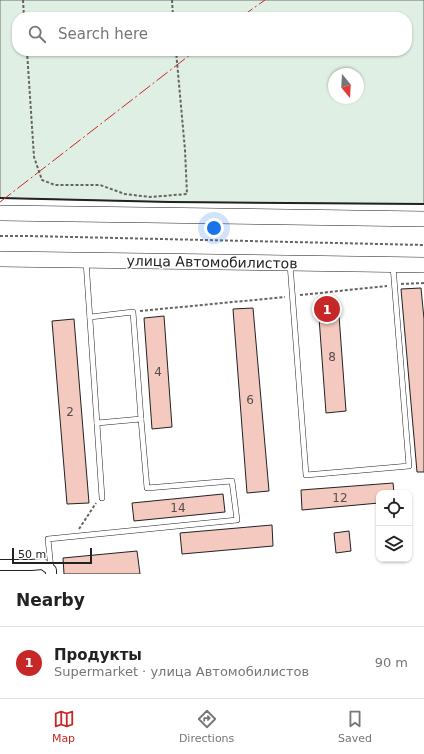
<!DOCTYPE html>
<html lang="en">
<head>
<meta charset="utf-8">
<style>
	body { margin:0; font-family:"DejaVu Sans",sans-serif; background:#f2f2f2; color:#222 }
	.controls { position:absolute; right:12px; bottom:12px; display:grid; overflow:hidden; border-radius:8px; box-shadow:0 1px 3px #0004 }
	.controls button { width:36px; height:36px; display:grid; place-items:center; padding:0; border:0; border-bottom:1px solid #e0e0e0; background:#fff; color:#222; font:20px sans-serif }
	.compass { position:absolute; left:328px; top:68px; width:36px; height:36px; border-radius:50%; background:#fff; box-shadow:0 1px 3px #0004; rotate:162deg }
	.scale { position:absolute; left:12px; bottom:10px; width:80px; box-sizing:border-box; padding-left:4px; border:2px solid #222; border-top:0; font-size:11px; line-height:14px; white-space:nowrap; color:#222; -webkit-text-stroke:3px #fff; paint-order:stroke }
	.you { position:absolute; left:214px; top:228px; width:14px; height:14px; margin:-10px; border:3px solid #fff; border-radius:50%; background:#1a73e8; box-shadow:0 0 0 6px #1a73e833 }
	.badge { display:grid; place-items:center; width:26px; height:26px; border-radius:50%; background:#c62828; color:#fff; font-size:13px; font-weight:700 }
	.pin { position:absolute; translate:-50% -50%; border:2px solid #fff; box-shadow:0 1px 4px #0006 }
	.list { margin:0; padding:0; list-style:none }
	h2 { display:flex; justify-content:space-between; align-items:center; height:52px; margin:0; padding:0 16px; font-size:17px }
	h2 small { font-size:13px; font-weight:400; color:#767676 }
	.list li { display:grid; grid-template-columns:26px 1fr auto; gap:12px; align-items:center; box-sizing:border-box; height:72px; padding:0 16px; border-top:1px solid #e0e0e0 }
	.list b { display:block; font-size:15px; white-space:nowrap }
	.list p { margin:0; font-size:13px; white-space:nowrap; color:#767676 }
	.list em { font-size:13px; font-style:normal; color:#767676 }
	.icon { flex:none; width:22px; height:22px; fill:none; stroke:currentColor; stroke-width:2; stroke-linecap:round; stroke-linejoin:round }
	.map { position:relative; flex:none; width:424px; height:574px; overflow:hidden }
	.search { position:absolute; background:#fff; box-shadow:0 1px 3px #0004; left:12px; right:12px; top:12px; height:44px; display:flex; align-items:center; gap:10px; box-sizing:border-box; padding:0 14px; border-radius:16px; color:#767676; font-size:15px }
	.sheet { height:124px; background:#fff }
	nav { display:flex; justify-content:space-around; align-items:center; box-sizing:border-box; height:56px; border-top:1px solid #e0e0e0; background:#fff; font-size:11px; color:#767676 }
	nav a { display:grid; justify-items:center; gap:2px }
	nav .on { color:#c62828 }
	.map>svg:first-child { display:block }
	.green { fill:#e0efe3; stroke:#6f6f6f; fill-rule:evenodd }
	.building { fill:#f3c9c0; stroke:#222 }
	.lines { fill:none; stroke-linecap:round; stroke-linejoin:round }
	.service-casing { stroke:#222; stroke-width:6 }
	.minor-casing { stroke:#222; stroke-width:12 }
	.primary-casing { stroke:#222; stroke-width:16 }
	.path { stroke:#646464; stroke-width:2; stroke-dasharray:3 2; stroke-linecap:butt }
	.service { stroke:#fff; stroke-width:5 }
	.minor { stroke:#fff; stroke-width:10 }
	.primary { stroke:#fff; stroke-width:15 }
	.wall { stroke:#222; stroke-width:2 }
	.power { stroke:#c62828; stroke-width:1; stroke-dasharray:14 3 2 3; stroke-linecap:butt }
	.labels { text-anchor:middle; stroke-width:3; stroke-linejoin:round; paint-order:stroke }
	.number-label { font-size:12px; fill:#564c4a }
	.street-label { font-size:14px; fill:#222; stroke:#fff }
</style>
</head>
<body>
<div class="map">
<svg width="424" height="574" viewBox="0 0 424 574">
	<rect width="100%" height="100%" fill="#fff"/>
	<path class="green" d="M0 0H424V204L170 202 0 198ZM17 17H407V51H17ZM334 74H358V98H334Z"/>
	<g class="building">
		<polygon points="421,288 424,319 424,472 417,472 401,289"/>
		<polygon points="338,302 346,411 326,413 318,304"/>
		<polygon points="253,308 269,491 247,493 233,309"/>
		<polygon points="164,316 172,427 152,429 144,318"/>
		<polygon points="74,319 89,503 67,504 52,321"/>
		<polygon points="393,483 394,493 379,493 379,503 302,510 301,490"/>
		<polygon points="223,494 225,512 134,521 132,503"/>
		<polygon points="272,525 273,546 182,554 180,533"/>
		<polygon points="349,531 351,551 336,553 334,533"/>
		<polygon points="137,551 140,574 64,574 63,558"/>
	</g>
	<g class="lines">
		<g class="service-casing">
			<g id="service">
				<polyline points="86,261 102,498"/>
				<polyline points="290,264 306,475 409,466 393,266"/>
				<polyline points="90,317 133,312 141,419"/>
				<polyline points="51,569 48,539 237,520 232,481 147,488 141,419 97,423"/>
			</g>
		</g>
		<g class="minor-casing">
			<polyline id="minor" points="0,565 31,565 43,564 51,570 51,574"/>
		</g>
		<g class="primary-casing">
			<g id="primary">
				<polyline points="0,213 424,219"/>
				<polyline points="0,259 424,265"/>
			</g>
		</g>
		<g class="path">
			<polyline points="23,0 24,17"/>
			<polyline points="172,0 173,17"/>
			<polyline points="27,51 34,157 42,180 55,185 100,185 125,194 150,197 187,194 185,150 176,51"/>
			<polyline points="0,236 29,236 424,245"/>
			<polyline points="401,284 424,283"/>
			<polyline points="300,295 387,286"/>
			<polyline points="140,311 285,297"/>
			<polyline points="79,529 96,503"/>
		</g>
		<use href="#service" class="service"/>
		<use href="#minor" class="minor"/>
		<use href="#primary" class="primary"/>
		<polyline class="wall" points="0,198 170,202 424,204"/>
		<g class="power">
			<polyline points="241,17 265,0"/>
			<polyline points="0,202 195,51"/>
		</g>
	</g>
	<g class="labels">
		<g class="number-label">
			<text x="332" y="361">8</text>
			<text x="158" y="376">4</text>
			<text x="250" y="404">6</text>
			<text x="70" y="416">2</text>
			<text x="340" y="502">12</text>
			<text x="178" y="512">14</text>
		</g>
		<g class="street-label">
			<text transform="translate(212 262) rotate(1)" y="5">улица Автомобилистов</text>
		</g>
	</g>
</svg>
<div class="controls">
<button><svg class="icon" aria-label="locate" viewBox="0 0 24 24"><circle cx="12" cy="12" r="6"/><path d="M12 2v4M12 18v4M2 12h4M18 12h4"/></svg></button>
<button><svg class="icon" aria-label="layers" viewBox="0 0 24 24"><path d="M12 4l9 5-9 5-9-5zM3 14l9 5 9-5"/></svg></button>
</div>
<svg class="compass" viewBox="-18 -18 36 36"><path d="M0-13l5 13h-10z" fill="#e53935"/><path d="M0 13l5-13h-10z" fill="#767676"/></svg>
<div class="scale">50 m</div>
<div class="you"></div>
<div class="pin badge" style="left:327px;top:309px">1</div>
<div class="search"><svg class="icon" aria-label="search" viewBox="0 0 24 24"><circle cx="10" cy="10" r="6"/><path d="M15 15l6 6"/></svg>Search here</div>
</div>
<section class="sheet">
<h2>Nearby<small></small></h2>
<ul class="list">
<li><span class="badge">1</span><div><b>Продукты</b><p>Supermarket · улица Автомобилистов</p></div><em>90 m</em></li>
</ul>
</section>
<nav>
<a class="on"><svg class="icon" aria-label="map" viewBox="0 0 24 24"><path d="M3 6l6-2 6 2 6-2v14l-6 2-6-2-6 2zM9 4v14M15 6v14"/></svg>Map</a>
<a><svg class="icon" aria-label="directions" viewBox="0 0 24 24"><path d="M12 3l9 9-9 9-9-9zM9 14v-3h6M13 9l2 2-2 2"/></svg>Directions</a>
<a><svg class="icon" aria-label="saved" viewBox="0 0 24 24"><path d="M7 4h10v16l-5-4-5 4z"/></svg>Saved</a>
</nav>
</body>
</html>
